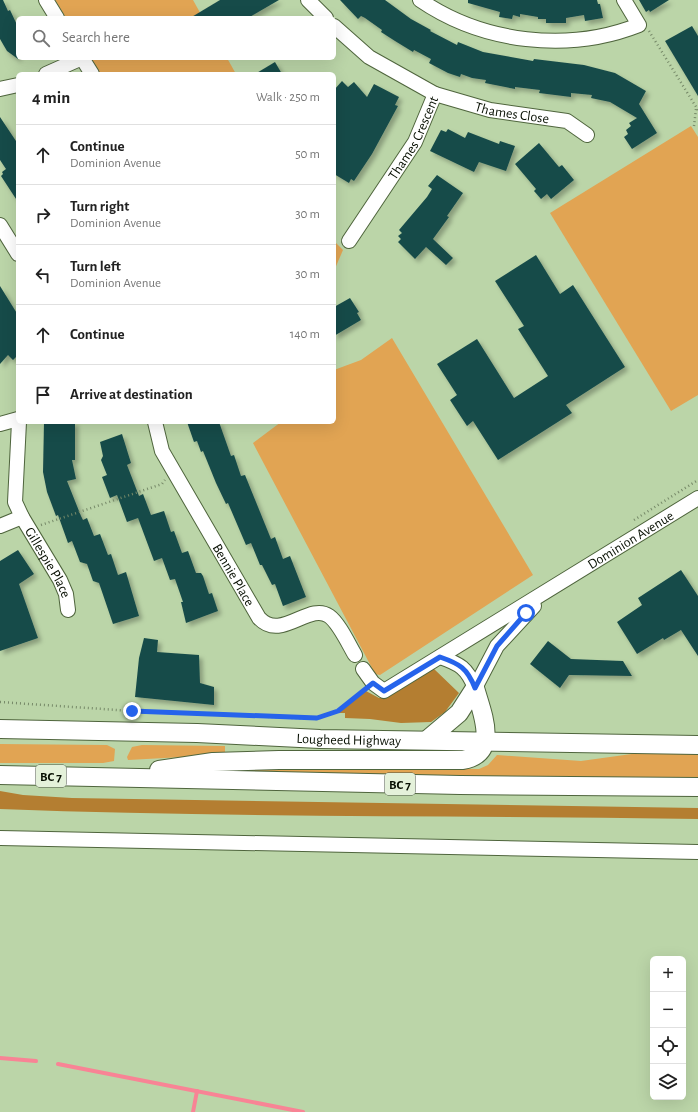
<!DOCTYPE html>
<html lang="en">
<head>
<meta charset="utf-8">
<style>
	body { margin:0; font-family:"Alegreya Sans",sans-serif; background:#f6f6f6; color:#222 }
	.controls { position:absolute; right:12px; bottom:12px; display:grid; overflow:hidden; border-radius:6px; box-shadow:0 4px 16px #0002 }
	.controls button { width:36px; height:36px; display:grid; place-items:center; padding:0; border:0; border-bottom:1px solid #e0e0e0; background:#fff; color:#222; font:20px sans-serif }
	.stop { position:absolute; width:12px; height:12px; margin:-9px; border:3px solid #2563eb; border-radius:50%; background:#fff }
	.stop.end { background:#2563eb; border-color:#fff; box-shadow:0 1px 4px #0008 }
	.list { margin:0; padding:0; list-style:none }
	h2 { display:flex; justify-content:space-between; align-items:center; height:52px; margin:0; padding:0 16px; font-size:17px }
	h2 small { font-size:13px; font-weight:400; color:#767676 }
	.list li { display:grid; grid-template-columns:26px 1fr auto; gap:12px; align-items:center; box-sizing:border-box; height:60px; padding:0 16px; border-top:1px solid #e0e0e0 }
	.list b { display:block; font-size:15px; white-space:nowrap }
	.list p { margin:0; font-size:13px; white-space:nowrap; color:#767676 }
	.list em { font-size:13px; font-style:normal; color:#767676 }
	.icon { flex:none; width:22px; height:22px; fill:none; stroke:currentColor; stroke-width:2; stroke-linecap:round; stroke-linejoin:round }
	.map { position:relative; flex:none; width:698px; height:1112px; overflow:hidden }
	.search { position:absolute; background:#fff; box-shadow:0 4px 16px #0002; left:16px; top:16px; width:320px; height:44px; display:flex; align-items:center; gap:10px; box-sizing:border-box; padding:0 14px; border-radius:6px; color:#767676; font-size:15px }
	.panel { position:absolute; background:#fff; box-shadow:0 4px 16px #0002; left:16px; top:72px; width:320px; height:352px; border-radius:6px }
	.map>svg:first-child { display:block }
	.green { fill:#e1a453 }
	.forest { fill:#b47e31 }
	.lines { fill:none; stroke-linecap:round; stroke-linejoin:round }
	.stream { stroke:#f88495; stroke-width:4 }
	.building { fill:#184b49; filter:url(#shadow) }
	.minor-casing { stroke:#4f653d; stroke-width:16 }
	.major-casing { stroke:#4f653d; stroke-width:20 }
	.path { stroke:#768968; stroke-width:2.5; stroke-dasharray:1 3; stroke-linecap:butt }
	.minor { stroke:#fff; stroke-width:14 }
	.major { stroke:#fff; stroke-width:18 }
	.route { stroke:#2563eb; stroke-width:5 }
	.labels { text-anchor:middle; stroke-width:4; stroke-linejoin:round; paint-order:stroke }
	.shield { fill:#e4f1da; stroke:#495343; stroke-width:1 }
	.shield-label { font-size:13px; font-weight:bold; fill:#070f02 }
	.street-label { font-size:14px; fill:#070f02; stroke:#e4f1da }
</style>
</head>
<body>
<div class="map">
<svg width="698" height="1112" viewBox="0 0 698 1112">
	<defs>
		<filter id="shadow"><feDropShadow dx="3.5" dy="3.5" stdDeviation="2" flood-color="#0004"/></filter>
	</defs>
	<rect width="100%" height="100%" fill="#bbd5a8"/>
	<g class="green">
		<polygon points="55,0 193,0 203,18 66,18"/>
		<polygon points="90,58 227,58 236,74 100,74"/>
		<polygon points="691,126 698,137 698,395 671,411 550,213"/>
		<polygon points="334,241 343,250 334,271"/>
		<polygon points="392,338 533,575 380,675 375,674 373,670 253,443 281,422 334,422 334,370 361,360"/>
		<polygon points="0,744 107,745 115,749 114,761 103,763 0,763"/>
		<polygon points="142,745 225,746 225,753 220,755 128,760 127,757 132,747"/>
		<polygon points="646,752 698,753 698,780 241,772 233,771 236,768 266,766 479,769 488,765 497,755 581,761"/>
	</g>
	<g class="forest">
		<polygon points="433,668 459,693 445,712 431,722 401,723 370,719 345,718 345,713 337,713 366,691 379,698 384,698"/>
		<path d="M0 791 23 795 72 798 698 808V819C465 815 233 818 0 809Z"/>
	</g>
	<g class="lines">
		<g class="stream">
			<polyline points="0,1058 36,1061"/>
			<polyline points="58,1064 303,1112"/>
			<polyline points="193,1112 197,1091"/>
		</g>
	</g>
	<g class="building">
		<polygon points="0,0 3,0 8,11 10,10 18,27 18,59 7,51 0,39"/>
		<polygon points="220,0 279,0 248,18 190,18"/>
		<polygon points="340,0 385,0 411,19 431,30 430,31 457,45 458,42 483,52 533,61 534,59 584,65 615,73 646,91 639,104 657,133 632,149 624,137 628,134 626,130 631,126 629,123 637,118 610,102 591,98 592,95 571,93 571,97 539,93 540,90 515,87 515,89 485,83 486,80 472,78 461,74 460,77 448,73 429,63 431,59 414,50 413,52 395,41 381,32 382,30 365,18 361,16 358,19"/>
		<polygon points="468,0 597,0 598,4 600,4 603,18 585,21 584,15 566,18 566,23 546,23 546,19 538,19 538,17 520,14 520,17 513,15 512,19 499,17 500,12 468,3"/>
		<polygon points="639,0 669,0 650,12 649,10 646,12"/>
		<polygon points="692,26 698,36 698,96 665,41"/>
		<polygon points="275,62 282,74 255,74"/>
		<polygon points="342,81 348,87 354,82 367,97 374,84 399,97 395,105 398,106 372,154 354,181 351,179 349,183 334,174 334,90"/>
		<polygon points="0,117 18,144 18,202 1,176 3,174 2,172 6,169 0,160"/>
		<polygon points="448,129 465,138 468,132 499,144 500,141 515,146 506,171 479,162 474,172 430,151 441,130 446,132"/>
		<polygon points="539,143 559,167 562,165 574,180 551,199 547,194 541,199 534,191 536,189 515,164"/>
		<polygon points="437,175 463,193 447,216 449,217 433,239 453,258 446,265 426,247 415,259 398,242 401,239 398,236 402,233 399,230 427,197 432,189 428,186"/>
		<polygon points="536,255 560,294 573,285 625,367 566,405 572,413 498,460 473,421 467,426 450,400 457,395 437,364 477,339 514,398 548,376 518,329 524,326 495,281"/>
		<polygon points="0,286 18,315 18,355 13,360 8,355 0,364"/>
		<polygon points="350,298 359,312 357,313 361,320 334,336 334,307"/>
		<polygon points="44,422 75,422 75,460 72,460 76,479 67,481 81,516 83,520 87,518 94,536 100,534 108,555 111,554 118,575 126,572 139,616 113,624 99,583 93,581 87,564 80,562 72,541 68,543 58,515 56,516 47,492 43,472"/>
		<polygon points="187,422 219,422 231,456 234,455 241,476 245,475 271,539 275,537 283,559 290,556 306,597 283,606 275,584 272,585 262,565 260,565 251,543 246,545 228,503 226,504 216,483 203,451 201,452 197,441 194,442"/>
		<polygon points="122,434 131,463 127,465 139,496 143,494 151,515 164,511 171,532 174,531 182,553 188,551 196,573 201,573 203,576 209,594 212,593 218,611 186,623 181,602 183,602 175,579 170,580 162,558 154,561 138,518 127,522 117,495 110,498 102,477 107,475 101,460 103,456 100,442"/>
		<polygon points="18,550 34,574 19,584 38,638 0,651 0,561"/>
		<polygon points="681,570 698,596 698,656 681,630 664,640 663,638 637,654 617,622 642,605 638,598"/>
		<polygon points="144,638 158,640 157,652 199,655 200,683 214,687 214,705 135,697 139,658"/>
		<polygon points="548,641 571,659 623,661 632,676 569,675 560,688 530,664"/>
	</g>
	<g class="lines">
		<g class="minor-casing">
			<g id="minor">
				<polyline points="46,0 57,18"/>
				<polyline points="308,0 326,18"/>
				<path d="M420 0C483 43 568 53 639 25L624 0"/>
				<path id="s1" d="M334 26 369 57 435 94 490 110 567 121 587 135"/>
				<polyline points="82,58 92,74"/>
				<polyline points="46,74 82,58"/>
				<polyline points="0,89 18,85"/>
				<polyline points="0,225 18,254"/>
				<path id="s2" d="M349 241 415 142 435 94"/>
				<path id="s3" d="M19 422 15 502 22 517 60 580 66 594 68 610"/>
				<path id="s4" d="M155 422 162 451 259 618C281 642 309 602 329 616 339 623 349 645 355 655"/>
				<polyline points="0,424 18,419"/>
				<polyline points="0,526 22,517"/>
				<path d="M440 657C460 664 467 668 475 688"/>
				<path id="s5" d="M363 669 373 683 384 691 698 498"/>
				<polyline points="475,688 497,646 534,606"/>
				<polyline points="0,838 698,852"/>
			</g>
		</g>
		<g class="major-casing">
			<g id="major">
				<path id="s6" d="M0 729 197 733 320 739 698 745"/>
				<polyline points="427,740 459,713 475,688"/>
				<path d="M159 770 213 762 279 760H463C500 753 482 713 475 688"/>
				<polyline points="0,775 460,785 698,787"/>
			</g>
		</g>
		<g class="path">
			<polyline points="649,31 698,110"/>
			<polyline points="694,126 696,109"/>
			<polyline points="634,520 698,480"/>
			<polyline points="41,525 162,484 165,480"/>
			<polyline points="0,702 132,711 317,719 338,711 365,690"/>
		</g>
		<use href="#minor" class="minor"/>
		<use href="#major" class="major"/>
	</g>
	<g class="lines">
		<path class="route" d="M132 711 317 718 338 711 373 683 384 691 440 657C460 664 467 668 475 688L497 646 526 613"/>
	</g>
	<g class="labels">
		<g class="shield">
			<rect x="36" y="765" width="30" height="22" rx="3"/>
			<rect x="385" y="773" width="30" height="22" rx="3"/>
		</g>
		<g class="shield-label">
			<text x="51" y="781">BC 7</text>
			<text x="400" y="789">BC 7</text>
		</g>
		<g class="street-label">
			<text dy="5" stroke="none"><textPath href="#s1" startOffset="202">Thames Close</textPath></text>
			<text dy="5" stroke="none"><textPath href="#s2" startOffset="122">Thames Crescent</textPath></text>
			<text dy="5" stroke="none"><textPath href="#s5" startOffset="320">Dominion Avenue</textPath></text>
			<text dy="5" stroke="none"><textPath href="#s3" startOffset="149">Gillespie Place</textPath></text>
			<text dy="5" stroke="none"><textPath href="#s4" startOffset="173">Bennie Place</textPath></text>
			<text dy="5" stroke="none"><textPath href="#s6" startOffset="349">Lougheed Highway</textPath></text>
		</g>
	</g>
</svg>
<div class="controls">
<button>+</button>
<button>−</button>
<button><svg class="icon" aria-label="locate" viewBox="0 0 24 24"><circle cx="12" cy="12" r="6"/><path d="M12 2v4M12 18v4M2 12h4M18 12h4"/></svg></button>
<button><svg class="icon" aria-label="layers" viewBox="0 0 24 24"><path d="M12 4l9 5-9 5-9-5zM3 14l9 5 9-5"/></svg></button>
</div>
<div class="stop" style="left:526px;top:613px"></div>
<div class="stop end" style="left:132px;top:711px"></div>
<div class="search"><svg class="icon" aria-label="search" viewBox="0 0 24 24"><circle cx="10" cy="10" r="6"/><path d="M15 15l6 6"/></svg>Search here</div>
<section class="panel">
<h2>4 min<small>Walk · 250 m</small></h2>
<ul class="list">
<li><svg class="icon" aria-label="ahead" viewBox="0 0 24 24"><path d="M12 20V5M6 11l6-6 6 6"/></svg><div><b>Continue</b><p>Dominion Avenue</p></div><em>50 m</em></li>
<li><svg class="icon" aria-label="right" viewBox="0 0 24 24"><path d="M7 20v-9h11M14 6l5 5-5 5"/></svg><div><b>Turn right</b><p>Dominion Avenue</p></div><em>30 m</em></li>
<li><svg class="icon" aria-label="left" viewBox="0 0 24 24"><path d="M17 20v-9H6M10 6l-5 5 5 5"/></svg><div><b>Turn left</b><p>Dominion Avenue</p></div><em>30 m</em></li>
<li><svg class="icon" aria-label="ahead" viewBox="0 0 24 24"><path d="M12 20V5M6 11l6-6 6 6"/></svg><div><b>Continue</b></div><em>140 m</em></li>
<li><svg class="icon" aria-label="arrive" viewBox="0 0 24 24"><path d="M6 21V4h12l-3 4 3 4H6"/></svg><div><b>Arrive at destination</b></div></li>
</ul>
</section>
</div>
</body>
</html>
